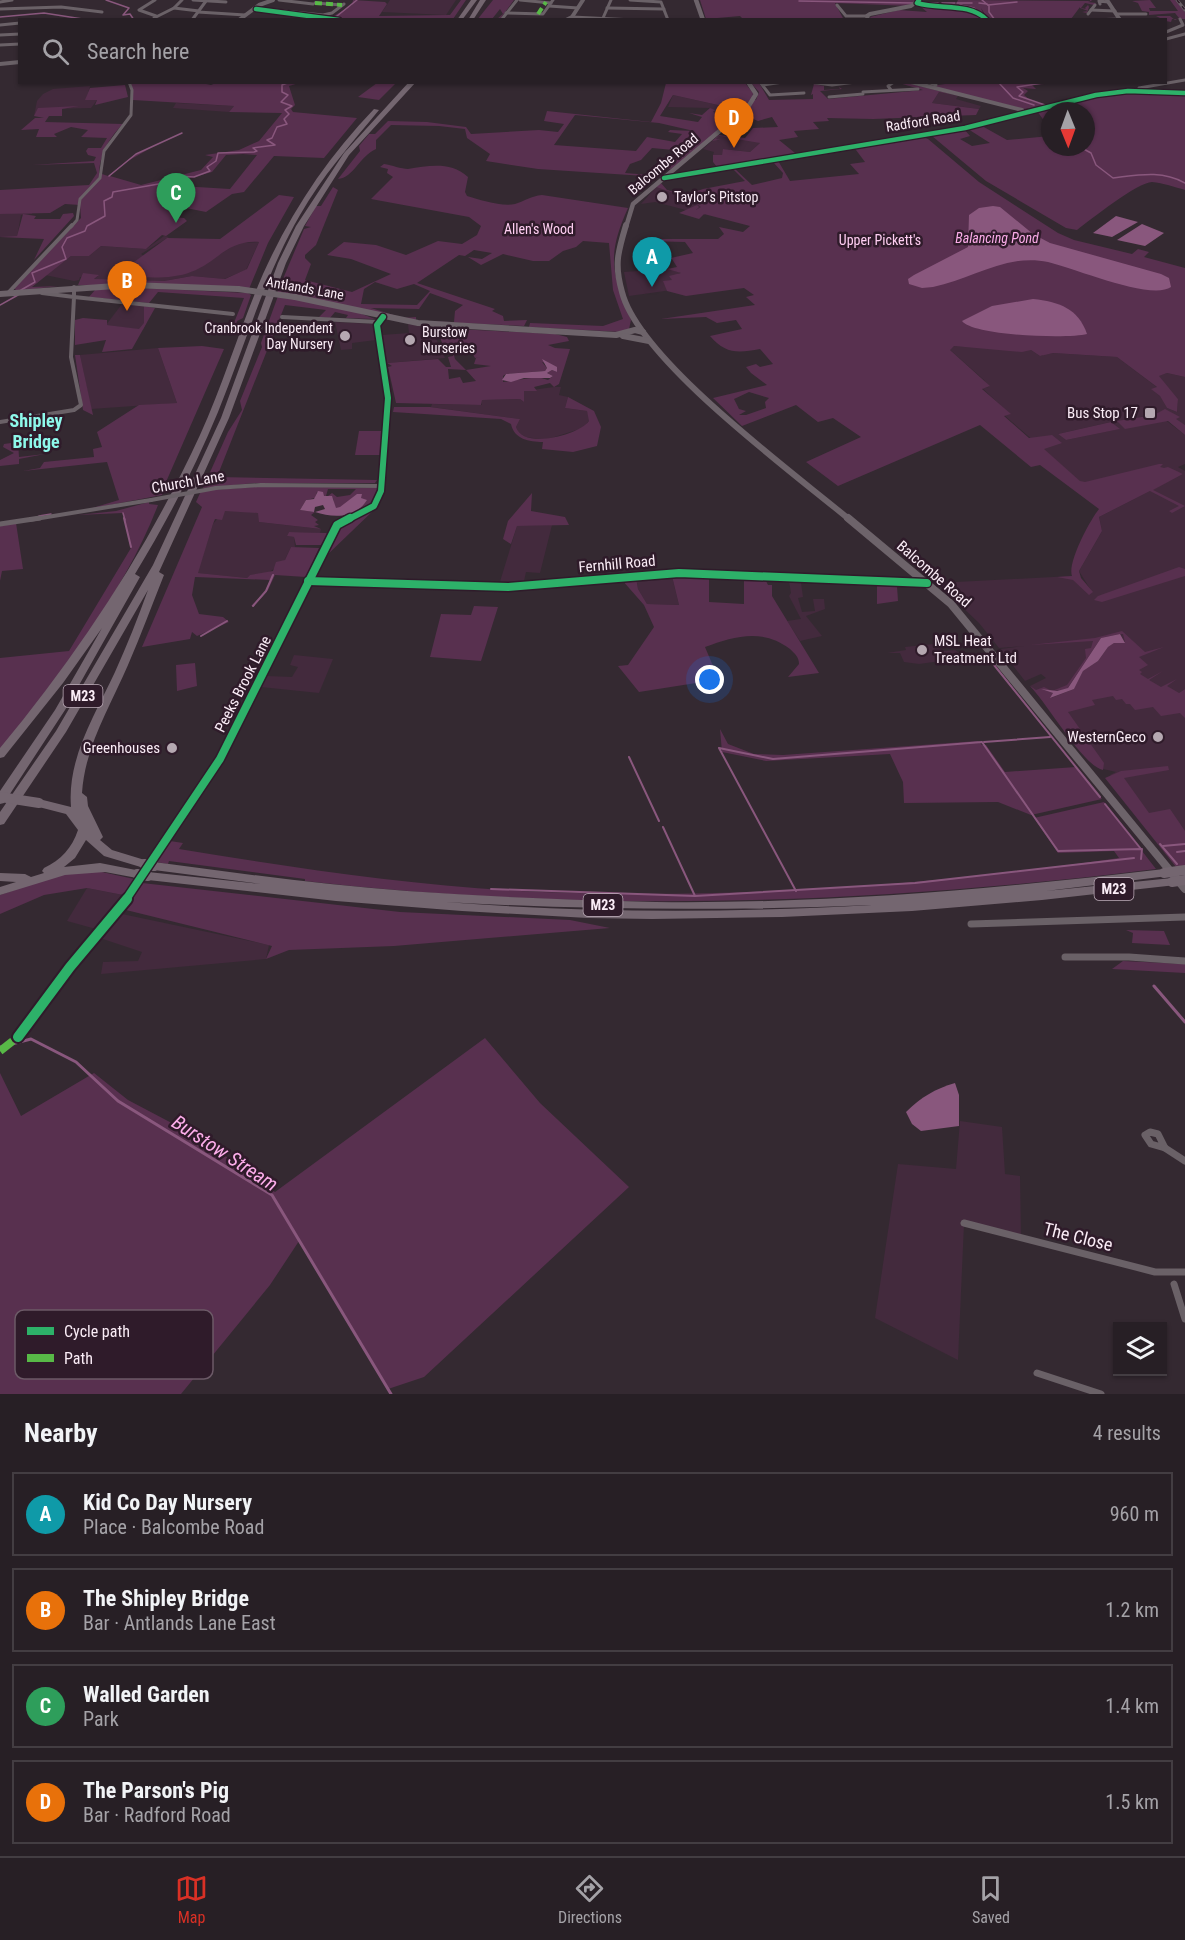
<!DOCTYPE html>
<html lang="en">
<head>
<meta charset="utf-8">
<style>
	body { margin:0; font-family:"Roboto Condensed",sans-serif; background:#2f272d; color:#f1f3f6 }
	.controls { position:absolute; right:18px; bottom:18px; display:grid; overflow:hidden; border-radius:0px; box-shadow:0 2px 4px #0004 }
	.controls button { width:54px; height:54px; display:grid; place-items:center; padding:0; border:0; border-bottom:2px solid #433d42; background:#271f25; color:#f1f3f6; font:30px sans-serif }
	.compass { position:absolute; left:1041px; top:102px; width:54px; height:54px; border-radius:50%; background:#271f25; box-shadow:0 2px 4px #0004; rotate:179deg }
	.you { position:absolute; left:710px; top:680px; width:21px; height:21px; margin:-15px; border:4px solid #fff; border-radius:50%; background:#1a73e8; box-shadow:0 0 0 9px #1a73e833 }
	.badge { display:grid; place-items:center; width:39px; height:39px; border-radius:50%; background:#d93025; color:#fff; font-size:20px; font-weight:700 }
	.pin { position:absolute; translate:-50% -50px; filter:drop-shadow(0 2px 3px #0008) }
	.pin::after { content:''; position:absolute; top:32px; width:21px; height:18px; background:inherit; clip-path:polygon(0 0,100% 0,50% 100%) }
	.list { margin:0; padding:0; list-style:none }
	h2 { display:flex; justify-content:space-between; align-items:center; height:78px; margin:0; padding:0 24px; font-size:26px }
	h2 small { font-size:20px; font-weight:400; color:#a4a2a7 }
	.list li { display:grid; grid-template-columns:39px 1fr auto; gap:18px; align-items:center; box-sizing:border-box; height:84px; margin:0 12px 12px; padding:0 12px; border:2px solid #433d42; border-radius:0px }
	.list b { display:block; font-size:22px; white-space:nowrap }
	.list p { margin:0; font-size:20px; white-space:nowrap; color:#a4a2a7 }
	.list em { font-size:20px; font-style:normal; color:#a4a2a7 }
	.icon { flex:none; width:33px; height:33px; fill:none; stroke:currentColor; stroke-width:2; stroke-linecap:round; stroke-linejoin:round }
	.map { position:relative; flex:none; width:1185px; height:1394px; overflow:hidden }
	.search { position:absolute; background:#271f25; box-shadow:0 2px 4px #0004; left:18px; right:18px; top:18px; height:66px; display:flex; align-items:center; gap:15px; box-sizing:border-box; padding:0 21px; border-radius:0px; color:#a4a2a7; font-size:22px }
	.sheet { height:462px; background:#271f25 }
	nav { display:flex; justify-content:space-around; align-items:center; box-sizing:border-box; height:84px; border-top:2px solid #433d42; background:#271f25; font-size:16px; color:#a4a2a7 }
	nav a { display:grid; justify-items:center; gap:3px }
	nav .on { color:#d93025 }
	.map>svg:first-child { display:block }
	.built { fill:#432a3d; fill-rule:evenodd }
	.green { fill:#58304f; fill-rule:evenodd }
	.water { fill:#89577d }
	.lines { fill:none; stroke-linecap:round; stroke-linejoin:round }
	.stream-far2 { stroke:#89577d; stroke-width:1.5 }
	.stream-far1 { stroke:#89577d; stroke-width:2 }
	.stream { stroke:#89577d; stroke-width:3 }
	.minor-far3 { stroke:#6a6167; stroke-width:3 }
	.minor-far2 { stroke:#6a6167; stroke-width:4 }
	.minor-far1 { stroke:#6a6167; stroke-width:5 }
	.minor { stroke:#6a6167; stroke-width:7 }
	.tertiary { stroke:#6a6167; stroke-width:4 }
	.secondary-far2 { stroke:#6d636a; stroke-width:4.5 }
	.secondary-far1 { stroke:#6d636a; stroke-width:6 }
	.secondary { stroke:#6d636a; stroke-width:8 }
	.motorway { fill:#746670; fill-rule:evenodd }
	.rail-casing { stroke:#6a6067; stroke-width:3 }
	.rail { stroke:#2f1b2a; stroke-width:1.5; stroke-dasharray:4; stroke-linecap:butt }
	.minor-bridge { stroke:#6a6167; stroke-width:4 }
	.secondary-bridge { stroke:#6d636a; stroke-width:6 }
	.motorway-bridge { stroke:#746670; stroke-width:10 }
	.quiet-far1 { stroke:#58b947; stroke-width:4; stroke-dasharray:7 4; stroke-linecap:butt }
	.quiet { stroke:#58b947; stroke-width:8; stroke-dasharray:16 8; stroke-linecap:butt }
	.cycleway-far3-casing { stroke:#2f1b2a; stroke-width:7 }
	.cycleway-far2-casing { stroke:#2f1b2a; stroke-width:9 }
	.cycleway-far1-casing { stroke:#2f1b2a; stroke-width:11 }
	.cycleway-casing { stroke:#2f1b2a; stroke-width:14 }
	.cycleway-far3 { stroke:#2db169; stroke-width:4.5 }
	.cycleway-far2 { stroke:#2db169; stroke-width:6 }
	.cycleway-far1 { stroke:#2db169; stroke-width:8 }
	.cycleway { stroke:#2db169; stroke-width:10 }
	.poi-dot { fill:#b5a8b1; stroke:#2f1b2a; stroke-width:2 }
	.labels { text-anchor:middle; stroke-width:5; stroke-linejoin:round; paint-order:stroke }
	.far-street-label { font-size:14px; fill:#faecf6; stroke:#2f1b2a }
	.far-poi-label { font-size:14px; fill:#faecf6; stroke:#2f1b2a; text-anchor:start }
	.far-park-label { font-size:14px; fill:#ffcef2; stroke:#2f1b2a }
	.far-water-label { font-size:14px; font-style:italic; fill:#fcadea; stroke:#2f1b2a }
	.shield { fill:#2f1b2a; stroke:#bdadb9; stroke-width:1.5 }
	.shield-label { font-size:14px; font-weight:bold; fill:#faecf6 }
	.poi-label { font-size:15px; fill:#faecf6; stroke:#2f1b2a; text-anchor:end }
	.street-label { font-size:15px; fill:#faecf6; stroke:#2f1b2a }
	.quarter-label { font-size:18px; font-weight:bold; fill:#8ef8eb; stroke:#2f1b2a }
	.near-street-label { font-size:18px; fill:#faecf6; stroke:#2f1b2a }
	.near-water-label { font-size:20px; font-style:italic; fill:#fcadea; stroke:#2f1b2a }
	.key { fill:#2f1b2a; stroke:#6c5a67; stroke-width:1.5 }
	.key-label { font-size:16px; fill:#faecf6 }
</style>
</head>
<body>
<div class="map">
<svg width="1185" height="1394" viewBox="0 0 1185 1394">
	<rect width="100%" height="100%" fill="#342931"/>
	<g class="built">
		<polygon points="390,0 456,0 446,15 382,12"/>
		<polygon points="90,86 86,100 97,100 91,108 48,109 34,116 37,101 43,94 53,89"/>
		<polygon points="939,92 958,96 956,99 981,106 979,109 932,103"/>
		<polygon points="673,95 727,107 716,113 710,108 668,107"/>
		<polygon points="176,103 234,106 229,112 173,108"/>
		<polygon points="719,136 757,141 760,143 750,152 724,149 722,155 713,155 714,152 703,149 712,141 720,141 716,139"/>
		<polygon points="656,187 705,201 705,215 655,202 641,204"/>
		<polygon points="33,211 32,214 21,215 17,237 0,237 0,214"/>
		<polygon points="164,236 169,237 141,254 144,256 135,262 144,269 140,276 191,272 238,243 259,242 246,270 224,279 192,276 164,281 93,280 98,276 80,277 79,280 74,281 45,275 71,256 89,256 101,246 146,249"/>
		<polygon points="667,269 680,272 673,279 686,288 629,296 624,272"/>
		<polygon points="122,304 147,306 147,322 143,330 106,325"/>
		<polygon points="335,322 374,324 376,340 352,343 352,349 341,350"/>
		<polygon points="408,324 431,328 445,358 387,363 382,335 409,333"/>
		<path d="M954 346 1031 350 1040 356H1043L1041 354 1053 353 1117 357 1158 388 1152 389 1161 397 1167 408 1177 412 1178 399 1158 376 1167 373 1185 377V425L1161 413 1117 422 1164 419 1185 435V464L1178 467 1185 471V689L1179 693 1185 700V860L1110 775 1116 772 1099 768 1030 686 1046 678 1041 674 1025 681 1000 649 1025 646 999 648 979 623 937 583 1072 576 1092 592 1079 571 1102 531 1099 517 1183 474 1164 468 1082 483 1004 415 1010 414 982 388 989 387 984 380 949 349ZM1111 422 1119 429 1066 440 1058 434Z"/>
		<polygon points="158,348 177,403 91,409 80,355"/>
		<polygon points="554,387 561,387 559,395 568,397 565,408 587,411 590,420 583,428 545,440 526,437 517,432 516,427 520,419 431,407 432,404 482,405 481,400 520,399 524,402 524,391"/>
		<polygon points="225,510 259,513 259,522 321,529 320,533 289,532 287,536 294,537 295,547 291,547 285,560 267,574 250,575 247,578 197,573 213,524"/>
		<polygon points="552,525 540,573 526,572 524,581 518,585 499,585 517,526"/>
		<polygon points="672,576 679,605 647,604 638,589 636,578"/>
		<polygon points="789,581 801,583 803,597 798,598 802,612 815,611 813,599 824,599 825,609 806,616 822,636 800,641 787,621 801,619 789,596 791,593"/>
		<polygon points="934,644 943,651 955,650 962,655 983,653 984,655 919,664 904,662 900,653 887,653 906,650 905,647"/>
		<polygon points="294,655 333,659 319,693 261,687 266,676 292,677 298,667 290,665"/>
		<polygon points="87,888 123,895 96,929 67,921"/>
		<polygon points="122,914 269,945 266,959 101,974 103,962 138,961 142,952 100,938"/>
		<polygon points="960,1121 1002,1127 1005,1174 1020,1176 1021,1237 964,1224 958,1360 875,1318 898,1164 956,1169"/>
	</g>
	<g class="green">
		<polygon points="353,0 385,2 387,4 379,16 450,15 461,0 466,0 453,19 329,19 352,5"/>
		<polygon points="493,0 514,0 500,19 497,19 503,14 500,9 492,19 477,20"/>
		<polygon points="700,0 916,0 910,6 835,3 844,20 744,20 740,16 706,19"/>
		<polygon points="958,0 1090,1 1090,0 1097,0 1092,0 1091,1 1088,2 1096,3 1094,5 1085,3 1081,8 1086,9 1085,8 1088,5 1089,7 1087,13 1082,12 1088,11 1080,8 1080,7 1071,19 988,19 981,8 985,18 979,17 986,19 872,20 870,17 899,10 927,12 920,6 915,6 932,2 956,4"/>
		<polygon points="1150,0 1156,8 1149,8 1150,11 1178,11 1170,0 1175,0 1185,12 1185,19 1172,19 1171,22 1155,19 1160,18 1156,16 1170,16 1175,20 1179,18 1175,13 1149,15 1149,12 1142,11 1138,3 1132,1"/>
		<path d="M197 82 211 85 218 82 299 83 289 86 295 105 291 109 293 112 357 118 324 158 274 156 244 192 232 194 206 212 186 208 172 217 184 218 187 221 166 236 162 235 146 249 101 246 89 256H71L32 287 58 286 17 291 14 288 81 218 80 205 65 204 50 213 0 214V190L89 185 97 173 94 163 32 165 94 161 96 157 88 155 86 151 88 148H101L107 138 81 137 88 130 71 127 54 134 57 137H36L39 129 21 130 35 118H44L34 116 38 108 79 106 62 109V116H49L45 122 123 124C109 138 100 153 99 173L108 176 134 155 158 144 126 162 110 176 141 185 201 170 213 157 205 155 239 150 259 141 282 113 229 112 234 106 133 100 131 83ZM243 154 257 155 230 189 164 185 212 172 226 155Z"/>
		<polygon points="961,82 1057,83 1032,85 1036,89 1023,88 1028,91 1024,95 1031,101 1047,105 1024,109 929,86"/>
		<polygon points="377,83 396,83 379,100 358,97"/>
		<path d="M666 83H745L753 93 752 99 756 100 759 92 751 83H759L769 100 813 99V94L811 95 814 84 824 86V90L840 89 839 87 842 89 820 91 828 99 923 90 899 83H908L958 96 939 92 932 103 979 109 976 115 873 119 827 118 829 121 813 122 819 129 794 131 798 137 779 140 795 153 717 167 713 162V155H722L723 149 750 152 760 143 719 136 716 139 721 140 712 141 719 135 745 138 753 128 778 127 772 117 758 121 746 116 749 113 745 112 671 169 658 168 673 155 684 151 652 148 641 160 630 164 625 173 662 176 660 177 538 169 486 161 490 154 467 138 465 129 439 126 391 125 376 140V149C360 156 353 178 338 179L360 151 359 146 369 134H375L388 121 427 122 466 127 471 134 539 130 558 132 564 124 544 121 547 111 651 122 661 103ZM673 95 727 107 717 113 713 112 715 110 710 108 702 115 689 113 702 117 698 122 660 116ZM575 115 659 123 694 131 670 130 668 132 682 134 675 142 647 137 636 151 554 145Z"/>
		<polygon points="125,85 128,97 95,105 97,100 85,100 90,88"/>
		<path d="M1117 93 1185 94V190C1175 187 1163 183 1152 182 1138 182 1090 220 1077 230L1066 228 986 181 932 136 964 129 970 136 960 139 972 146 990 143 968 129 982 126 1007 140 1050 136V147H1086V111H1050V129L1037 111 1066 102Z"/>
		<path d="M920 136 928 139 979 182 1058 233 1074 240 1132 254 1138 249 1149 252 1144 257 1185 268V377L1167 373 1159 376 1178 399 1177 412 1167 408 1160 396 1151 389 1157 387 1117 357 1053 353 1040 356 1031 350 1022 352 954 346 950 350 990 386 982 389 1011 414 1004 416 1029 438 1052 435 1062 443 1044 449 1080 481 1085 482 1159 464H1163L1160 467 1164 468 1168 467 1183 474 1153 490 1185 506 1172 513 1169 511 1179 506 1150 491 1099 517 1102 531 1079 571 1081 578 1093 592 1089 595 1073 580 1057 577 1072 576C1067 563 1090 520 1099 509L1040 465 1031 467 980 425 838 486 806 462 861 437 833 418 818 422 796 405 742 426 713 398 767 385 751 373 746 367 756 364 760 367 773 364 760 349C738 353 725 354 710 336L742 329 736 320 717 323 706 317 661 319 755 305 746 297 754 295 744 288 686 296 667 291 663 281 672 280 669 276 681 273 667 269 677 267 672 259 662 260 693 253 685 242 646 241V239H718L724 234 719 227 743 232 750 226 704 214 699 219 679 213 697 205 699 207 696 210 701 207 697 204 698 201 656 187 661 183 667 190 686 195 703 189 745 181 731 167H733L752 185 782 178 783 173 773 162 777 159 790 181 859 174 850 164 865 162 853 146ZM749 392 769 398 765 402 766 408 746 415H739L746 411 739 409 734 399Z"/>
		<path d="M384 164C392 165 401 169 408 169 429 166 450 161 468 177L465 192 467 196C480 200 502 207 515 204 525 201 531 196 542 195L628 208C606 257 612 273 631 320L629 329 622 332 529 327 530 323 603 326 623 319 613 290 609 243 583 241 576 247 563 251 549 261H533L503 254 481 265 468 257 482 259 492 253 474 250 465 256 459 255 417 283 495 309 492 311 503 316 504 321 527 320 524 326 420 321 454 322 455 311 463 305 430 293 419 309 371 308 403 318 416 317V322L277 293 304 229 311 227 305 226 316 206H321L333 187 338 190 316 245 305 255V258L311 264 305 280 352 292 391 274 351 259 327 255 344 242 376 245 406 255 438 241 462 244 477 235 481 226 469 217 371 199 393 177 387 173 388 169 380 167ZM375 282 397 289 414 284 430 291 417 305 361 304 364 289Z"/>
		<path d="M279 195 294 197 268 243 249 289 78 285 83 273 99 275 94 279 164 281 192 276 225 279 247 269 259 242C227 240 218 262 191 272 176 278 156 278 139 277L144 269 136 267 138 264 134 262 167 238 220 239Z"/>
		<polygon points="23,214 36,216 34,219 60,219 63,214 73,213 74,216 34,260 44,239 0,237 17,236"/>
		<polygon points="118,287 248,293 251,295 243,318 237,321 234,333 229,335 244,298 158,292 149,303 89,297 95,290"/>
		<polygon points="278,296 354,311 375,319 346,318 348,315 335,312 330,318 319,317 326,310 285,305 217,477 377,480 375,483 255,483 203,488 228,432 242,410 240,401 262,347 261,343"/>
		<polygon points="144,306 155,308 132,349 102,352 106,340 75,345 75,320 83,318 107,320 107,325 139,329 144,323"/>
		<path d="M437 328 555 334 567 337 569 341 548 345 555 348 570 349 559 384 554 387 550 383 534 387 537 391H524V402L520 399 482 400 481 405 396 403 388 367 392 366 387 363 438 359 446 367H451L448 357 453 356V352L455 359 466 370 448 369 449 379 460 377 463 383 476 381 466 370 491 366 474 364 476 358 482 357 475 358 471 351 447 349 456 346H443ZM542 362 557 368V372L552 370 547 373 553 376 548 380 538 377 503 382V376L506 374 545 371 547 368Z"/>
		<polygon points="202,346 224,349 166,482 162,495 89,509 119,500 107,462 23,471 40,468 44,462 94,457 93,449 102,447 97,432 139,405 177,403 158,348"/>
		<polygon points="75,355 80,355 93,415 83,410"/>
		<path d="M568 397 594 411 601 427 597 446 573 452 542 449 543 442C529 442 514 439 511 424L501 419 393 412 394 407H430L520 419 516 427C523 450 579 435 589 421L587 411 565 408Z"/>
		<polygon points="1165,409 1180,417 1176,419 1185,425 1185,435 1168,421 1125,429 1117,421 1154,415"/>
		<polygon points="1111,422 1120,429 1066,440 1058,434"/>
		<polygon points="359,431 382,431 382,455 355,455"/>
		<polygon points="18,442 19,457 45,454 19,459 19,464 0,466 0,460 14,453 3,447 4,444"/>
		<path d="M267 486 378 488C375 507 359 512 343 517L357 510 335 508 333 498 328 496 332 493 337 497 350 495 356 489H328L326 496H323V492H317L315 498 306 500 300 510 315 512 311 515 318 520 315 522 319 525 314 526 321 529 259 522 258 513 225 511 222 520 215 519 213 524 198 573 247 578 250 575 273 571 276 562 285 560 291 547 319 548 306 577 275 575 268 590 254 606H251L265 592 270 580 195 577 192 595 199 614 223 617 229 622 197 636 192 632 190 639 142 647 202 507 196 502 201 491Z"/>
		<polygon points="532,493 531,511 565,517 569,525 517,526 511,544 503,539 508,521"/>
		<path d="M149 502V504L158 505C123 596 59 674 0 751V658L69 651 131 548 123 513 78 515 116 511Z"/>
		<polygon points="377,507 325,557 342,526"/>
		<polygon points="16,523 23,569 2,571 0,581 0,526"/>
		<polygon points="289,532 326,533 329,535 321,545 296,545 294,537 287,536"/>
		<polygon points="1179,567 1185,569 1185,576 1102,602 1094,600 1098,596"/>
		<path d="M672 576 709 577V602L744 604V578L765 579 768 585H772V596L819 673 788 677 799 664C799 657 795 654 790 649 763 628 734 636 705 647L722 687 700 691 696 683 639 692 618 666 628 665 654 627 644 605 622 580 636 578 638 589 647 604 679 605Z"/>
		<polygon points="877,585 897,586 898,601 877,604"/>
		<polygon points="474,606 498,607 481,661 430,657 441,614 471,615"/>
		<path d="M1122 631 1145 652 1164 647 1139 657 1148 665 1139 670 1142 672 1140 674 1148 679 1163 671 1149 680 1161 687 1177 679 1167 686 1179 693 1185 689V718L1180 713 1161 716 1153 707 1135 710 1130 704H1126L1122 699 1116 700 1113 696 1092 700 1095 705 1068 712 1104 763 1103 770C1083 766 1047 703 1030 686L1036 690 1044 687 1052 691 1067 685 1086 658 1085 649 1091 648 1093 641 1030 645 1095 638ZM1120 634H1123L1125 642 1114 643 1108 647 1098 661 1083 671 1074 689 1051 698 1053 693 1041 689 1053 691 1067 689 1101 638Z"/>
		<polygon points="195,663 197,686 177,691 176,665"/>
		<polygon points="720,729 728,744 754,754 783,755 978,741 982,745 986,745 1005,772 1076,767 1102,799 1031,815 998,802 904,803 903,782 890,754 766,761 722,752"/>
		<polygon points="1168,766 1169,770 1124,778 1149,813 1170,809 1185,831 1185,865 1176,867 1105,778 1121,771"/>
		<path d="M1104 802 1156 869C874 904 588 914 305 881V879L169 861 168 864 156 862 170 841 183 843 179 849C300 869 420 887 542 892 736 899 927 886 1119 858L1114 851 1058 853 1034 818Z"/>
		<polygon points="70,871 102,872 134,879 123,895 87,888 44,895 0,914 0,895"/>
		<polygon points="142,883 400,912 570,920 610,928 394,946 289,950 266,959 272,946 126,910"/>
		<polygon points="1126,930 1164,931 1170,945 1132,943 1133,933"/>
		<polygon points="1123,961 1185,964 1185,973 1112,969"/>
		<polygon points="485,1038 540,1103 629,1187 424,1377 388,1389 299,1241 270,1285 181,1394 0,1394 0,1073 21,1116 94,1073 128,1100 202,1139 275,1192"/>
	</g>
	<g class="water">
		<path d="M993 206 1000 207 1033 234 1050 243 1161 274 1169 278 1171 287C1151 301 1074 268 1048 262 1007 253 972 279 933 287L922 288 909 284 908 279 914 275 968 247 969 215 979 208Z"/>
		<polygon points="1116,216 1138,222 1112,237 1093,233"/>
		<polygon points="1142,224 1164,233 1145,246 1117,240"/>
		<path d="M1033 299C1059 302 1078 308 1087 334 1069 339 973 336 962 321L992 306Z"/>
		<polygon points="542,359 557,367 557,372 552,370 547,373 553,376 550,378 524,378 511,382 502,380 506,374 545,371 547,368"/>
		<path d="M318 491 323 492 324 496H332L336 508 340 507 357 494H362L361 498 367 500C355 519 333 518 315 512L325 509 323 505 315 507 314 512 300 510 306 500 314 499Z"/>
		<polygon points="1120,634 1125,643 1114,643 1108,647 1098,661 1083,671 1074,689 1050,698 1053,693 1041,689 1057,691 1068,688 1101,638"/>
		<path d="M955 1083 959 1095V1126L921 1131 912 1124 906 1112C921 1097 935 1089 955 1083Z"/>
	</g>
	<g class="lines">
		<g class="stream-far2">
			<polyline points="106,0 129,8 123,15 130,14 134,20"/>
			<polyline points="982,0 989,6 989,12 995,20"/>
			<polyline points="799,1 913,3"/>
			<polyline points="922,3 938,3"/>
			<polyline points="942,3 955,3"/>
			<polyline points="957,3 972,3"/>
			<polyline points="979,3 987,4"/>
			<polyline points="960,5 974,8 981,14"/>
			<polyline points="988,5 1017,2"/>
			<polyline points="0,17 44,13 89,20"/>
			<polyline points="106,20 121,20"/>
			<polyline points="332,20 357,0"/>
			<polyline points="998,82 1013,98 1034,105"/>
			<polyline points="1045,105 1019,96 1023,92 1017,87 1049,82"/>
			<polyline points="1050,114 1046,116 1050,118"/>
			<polyline points="1050,121 1050,126"/>
			<path d="M1080 147 1091 153 1096 165 1113 178C1139 175 1161 170 1185 183"/>
			<polyline points="109,176 136,154 182,133"/>
			<polyline points="21,290 35,282 32,273 66,259 62,247 67,238 85,231 87,226 105,216 104,201 112,197 113,192 170,182 179,176 194,177 210,171 207,167 216,161 218,153 254,152 257,151 253,148 275,145 267,140 272,138 277,127 287,124 284,119 289,114 285,110 292,106 281,102 288,95 282,92 282,85 290,82"/>
			<polyline points="0,305 18,295"/>
			<polyline points="123,513 125,520"/>
			<polyline points="39,516 51,514"/>
		</g>
		<g class="stream-far1">
			<polyline points="124,518 131,547"/>
			<polyline points="253,606 266,591 273,575"/>
			<polyline points="201,636 227,621"/>
			<polyline points="986,655 1100,797"/>
			<polyline points="984,742 1050,737"/>
			<polyline points="629,757 659,821"/>
			<polyline points="1105,804 1141,849"/>
			<polyline points="663,827 695,896 915,883 1134,858"/>
			<polyline points="1160,844 1177,864"/>
			<polyline points="1163,846 1185,844"/>
			<polyline points="1177,852 1185,851"/>
			<polyline points="491,889 695,896"/>
			<polyline points="796,891 719,748 773,759 982,742 1058,851 1142,849 1141,859"/>
		</g>
		<g class="stream">
			<polyline points="1154,986 1185,1022"/>
			<polyline points="0,1047 31,1039 76,1062 118,1101 272,1195 391,1394"/>
		</g>
		<g class="minor-far3">
			<polyline points="155,0 139,10 156,16"/>
			<polyline points="182,0 174,8 199,11"/>
			<polyline points="193,0 226,2"/>
			<polyline points="279,0 313,4"/>
			<polyline points="520,0 551,3"/>
			<polyline points="630,0 661,2 668,20"/>
			<polyline points="0,2 12,0"/>
			<polyline points="315,3 342,5"/>
			<polyline points="1100,4 1099,1 1108,2"/>
			<polyline points="837,5 846,16 867,16"/>
			<polyline points="549,6 578,8"/>
			<polyline points="254,8 323,15 332,13 344,4"/>
			<polyline points="607,8 664,9"/>
			<polyline points="0,9 61,7 102,12"/>
			<polyline points="1091,10 1115,11"/>
			<polyline points="198,12 245,15"/>
			<polyline points="506,13 543,14 553,0"/>
			<polyline points="1088,14 1095,5"/>
			<polyline points="1117,14 1146,14"/>
			<polyline points="572,17 634,20"/>
			<polyline points="154,18 174,8"/>
			<polyline points="603,18 611,0"/>
			<polyline points="502,19 517,0"/>
			<polyline points="192,20 206,1"/>
			<polyline points="1092,20 1120,19"/>
			<polyline points="0,25 20,23"/>
			<polyline points="1166,32 1183,25 1180,19"/>
			<polyline points="0,35 20,34"/>
			<polyline points="1166,39 1185,34"/>
			<polyline points="0,45 20,44"/>
			<polyline points="760,82 770,95 804,93"/>
			<polyline points="809,82 832,85 856,82"/>
			<polyline points="928,82 936,85"/>
			<polyline points="763,85 783,82"/>
			<polyline points="891,90 888,86 894,82"/>
			<polyline points="1138,91 1139,88 1185,80"/>
			<polyline points="863,92 918,89"/>
			<polyline points="829,97 863,94"/>
			<polyline points="71,227 77,220 80,199 100,178 104,151 131,115 132,90 129,82"/>
		</g>
		<g class="minor-far2">
			<polyline points="74,287 74,297 233,314"/>
			<polyline points="8,293 72,225"/>
			<polyline points="282,317 378,322"/>
			<polyline points="0,422 74,410 81,405 71,357 74,297 42,293"/>
			<polyline points="216,488 261,485 382,486"/>
			<polyline points="29,520 151,500"/>
			<polyline points="347,520 374,506 381,491 388,398 377,325 383,317"/>
		</g>
		<g class="minor-far1">
			<polyline points="0,524 40,518"/>
			<polyline points="308,581 508,587 679,573 927,583"/>
			<polyline points="149,867 222,756 337,525 350,518"/>
			<polyline points="123,901 144,874"/>
		</g>
		<g class="minor">
			<polyline points="971,924 1185,917"/>
			<polyline points="1065,957 1129,957 1185,961"/>
			<polyline points="18,1037 125,899"/>
			<polygon points="1150,1132 1158,1134 1165,1148 1151,1144 1145,1135"/>
			<polyline points="1165,1148 1185,1161"/>
			<polyline points="964,1223 1155,1272 1185,1272"/>
			<polyline points="1174,1284 1185,1319"/>
			<polyline points="1037,1373 1101,1394"/>
		</g>
		<g class="tertiary">
			<polyline points="1107,0 1120,20"/>
			<polyline points="239,20 259,5 273,0"/>
			<polyline points="566,20 572,17 583,0"/>
			<polyline points="868,20 867,16 870,14 911,6 919,0"/>
			<polyline points="0,64 20,62"/>
			<polyline points="911,82 1022,110"/>
			<polyline points="664,178 965,128 1096,95 1128,91 1185,93"/>
		</g>
		<g class="secondary-far2">
			<polyline points="696,0 703,20"/>
			<polyline points="626,227 633,204 748,107 756,94 748,82"/>
		</g>
		<g class="secondary-far1">
			<path d="M626 225C618 252 614 264 622 292 639 360 794 473 850 520"/>
			<polyline points="0,294 130,285 238,289"/>
			<polyline points="295,297 418,323 616,335 635,330 643,332"/>
			<polyline points="623,336 649,341"/>
		</g>
		<polyline class="secondary" points="848,518 951,604 1185,889"/>
		<g class="motorway">
			<polygon points="471,0 477,0 462,20 457,20"/>
			<polygon points="480,0 486,0 473,20 468,20"/>
			<path d="M409 82H416L349 155 304 226 286 263 229 418 159 572 164 575C152 605 141 635 128 665 110 707 85 746 82 793L87 797 88 806 103 837 100 840 112 850 148 861 150 864 154 862C238 873 322 885 407 891 490 897 573 900 656 902 826 904 995 889 1164 869L1168 870 1170 873 1168 876 1046 891 1172 878 1176 879 1178 882 1176 885 1042 900 912 911 782 917 652 919 588 918 462 911 336 901 148 880 144 879 142 876 144 873 148 872 261 884 154 870 148 866 144 868 104 856 86 840 75 858 64 867 100 863 141 871 143 874 141 877 137 878 105 872 65 875 0 895V887L16 882 0 881V873L25 874 31 877 44 873 42 871 44 868C61 860 72 848 78 830L66 814 35 806 33 803 39 799 71 807C67 758 95 715 115 672 127 645 138 618 148 590L66 732 4 824 0 825V812L56 731 153 565 221 418 278 263 296 226 344 153ZM445 902C588 910 729 911 872 905 730 913 587 913 445 902Z"/>
			<path d="M374 109 379 110C351 144 322 176 300 215 264 277 245 346 218 412 195 468 166 523 135 574L140 577 65 710 4 803 0 804V791L55 710 102 628 63 683 4 757 0 758V748C80 652 148 548 200 435 224 382 240 327 263 274 291 212 327 158 374 109Z"/>
		</g>
		<g class="rail-casing">
			<polyline id="rail" points="1177,0 1185,10"/>
		</g>
		<use href="#rail" class="rail"/>
		<polyline class="minor-bridge" points="151,500 216,488"/>
		<polyline class="secondary-bridge" points="238,289 295,297"/>
		<g class="motorway-bridge">
			<polyline points="0,797 39,803"/>
			<polyline points="144,864 154,866"/>
			<polyline points="1164,873 1185,870"/>
			<polyline points="137,874 148,876"/>
			<polyline points="1172,882 1185,880"/>
		</g>
		<g class="quiet-far1">
			<polyline points="315,3 342,5"/>
			<polyline points="538,14 546,2"/>
		</g>
		<polyline class="quiet" points="0,1051 18,1037"/>
		<g class="cycleway-far3-casing">
			<g id="cycleway-far3">
				<path d="M919 0 917 3C940 10 969 2 987 20"/>
				<polyline points="256,9 339,20"/>
				<polyline points="664,178 965,128 1096,95 1128,91 1185,93"/>
			</g>
		</g>
		<g class="cycleway-far2-casing">
			<polyline id="cycleway-far2" points="347,520 374,506 381,491 388,398 377,325 383,317"/>
		</g>
		<g class="cycleway-far1-casing">
			<g id="cycleway-far1">
				<polyline points="308,581 508,587 679,573 927,583"/>
				<polyline points="125,901 220,759 337,525 350,518"/>
			</g>
		</g>
		<g class="cycleway-casing">
			<polyline id="cycleway" points="18,1037 70,967 127,899"/>
		</g>
		<use href="#cycleway-far3" class="cycleway-far3"/>
		<use href="#cycleway-far2" class="cycleway-far2"/>
		<use href="#cycleway-far1" class="cycleway-far1"/>
		<use href="#cycleway" class="cycleway"/>
	</g>
	<g class="poi-dot">
		<circle cx="662" cy="197" r="6"/>
		<circle cx="345" cy="336" r="6"/>
		<circle cx="410" cy="340" r="6"/>
		<rect x="1144" y="407" width="12" height="12" rx="3"/>
		<circle cx="922" cy="650" r="6"/>
		<circle cx="1158" cy="737" r="6"/>
		<circle cx="172" cy="748" r="6"/>
	</g>
	<g class="labels">
		<g class="far-street-label">
			<text transform="translate(923 121) rotate(-9)" y="5">Radford Road</text>
			<text transform="translate(663 164) rotate(-40)" y="5">Balcombe Road</text>
			<text transform="translate(305 288) rotate(10)" y="5">Antlands Lane</text>
		</g>
		<g class="far-poi-label">
			<text x="674" y="202">Taylor's Pitstop</text>
			<text x="333" y="333" text-anchor="end">Cranbrook Independent<tspan x="333" dy="16">Day Nursery</tspan></text>
			<text x="422" y="337">Burstow<tspan x="422" dy="16">Nurseries</tspan></text>
		</g>
		<g class="far-park-label">
			<text x="539" y="234">Allen's Wood</text>
			<text x="880" y="245">Upper Pickett's</text>
		</g>
		<g class="far-water-label">
			<text x="997" y="243">Balancing Pond</text>
		</g>
		<g class="shield">
			<rect x="63.5" y="685" width="39" height="22" rx="4.5"/>
			<rect x="1094.5" y="878" width="39" height="22" rx="4.5"/>
			<rect x="583.5" y="894" width="39" height="22" rx="4.5"/>
		</g>
		<g class="shield-label">
			<text x="83" y="701">M23</text>
			<text x="1114" y="894">M23</text>
			<text x="603" y="910">M23</text>
		</g>
		<g class="poi-label">
			<text x="1138" y="418">Bus Stop 17</text>
			<text x="934" y="646" text-anchor="start">MSL Heat<tspan x="934" dy="17">Treatment Ltd</tspan></text>
			<text x="1146" y="742">WesternGeco</text>
			<text x="160" y="753">Greenhouses</text>
		</g>
		<g class="street-label">
			<text transform="translate(188 482) rotate(-10)" y="5">Church Lane</text>
			<text transform="translate(617 564) rotate(-5)" y="5">Fernhill Road</text>
			<text transform="translate(934 574) rotate(41)" y="5">Balcombe Road</text>
			<text transform="translate(243 684) rotate(-63)" y="5">Peeks Brook Lane</text>
		</g>
		<g class="quarter-label">
			<text x="36" y="427">Shipley<tspan x="36" dy="21">Bridge</tspan></text>
		</g>
		<g class="near-street-label">
			<text transform="translate(1078 1237) rotate(14)" y="6">The Close</text>
		</g>
		<g class="near-water-label">
			<text transform="translate(225 1153) rotate(33)" y="7">Burstow Stream</text>
		</g>
	</g>
	<rect x="15" y="1310" width="198" height="69" rx="9" class="key"/>
	<rect x="27" y="1327" width="27" height="8" fill="#2db169"/>
	<rect x="27" y="1354" width="27" height="8" fill="#58b947"/>
	<g class="key-label">
		<text x="64" y="1337">Cycle path</text>
		<text x="64" y="1364">Path</text>
	</g>
</svg>
<div class="controls">
<button><svg class="icon" aria-label="layers" viewBox="0 0 24 24"><path d="M12 4l9 5-9 5-9-5zM3 14l9 5 9-5"/></svg></button>
</div>
<svg class="compass" viewBox="-18 -18 36 36"><path d="M0-13l5 13h-10z" fill="#e53935"/><path d="M0 13l5-13h-10z" fill="#a4a2a7"/></svg>
<div class="you"></div>
<div class="pin badge" style="left:652px;top:287px;background:#0f9aa8">A</div>
<div class="pin badge" style="left:127px;top:311px;background:#e8710a">B</div>
<div class="pin badge" style="left:176px;top:223px;background:#2e9e5b">C</div>
<div class="pin badge" style="left:734px;top:148px;background:#e8710a">D</div>
<div class="search"><svg class="icon" aria-label="search" viewBox="0 0 24 24"><circle cx="10" cy="10" r="6"/><path d="M15 15l6 6"/></svg>Search here</div>
</div>
<section class="sheet">
<h2>Nearby<small>4 results</small></h2>
<ul class="list">
<li><span class="badge" style="background:#0f9aa8">A</span><div><b>Kid Co Day Nursery</b><p>Place · Balcombe Road</p></div><em>960 m</em></li>
<li><span class="badge" style="background:#e8710a">B</span><div><b>The Shipley Bridge</b><p>Bar · Antlands Lane East</p></div><em>1.2 km</em></li>
<li><span class="badge" style="background:#2e9e5b">C</span><div><b>Walled Garden</b><p>Park</p></div><em>1.4 km</em></li>
<li><span class="badge" style="background:#e8710a">D</span><div><b>The Parson's Pig</b><p>Bar · Radford Road</p></div><em>1.5 km</em></li>
</ul>
</section>
<nav>
<a class="on"><svg class="icon" aria-label="map" viewBox="0 0 24 24"><path d="M3 6l6-2 6 2 6-2v14l-6 2-6-2-6 2zM9 4v14M15 6v14"/></svg>Map</a>
<a><svg class="icon" aria-label="directions" viewBox="0 0 24 24"><path d="M12 3l9 9-9 9-9-9zM9 14v-3h6M13 9l2 2-2 2"/></svg>Directions</a>
<a><svg class="icon" aria-label="saved" viewBox="0 0 24 24"><path d="M7 4h10v16l-5-4-5 4z"/></svg>Saved</a>
</nav>
</body>
</html>
